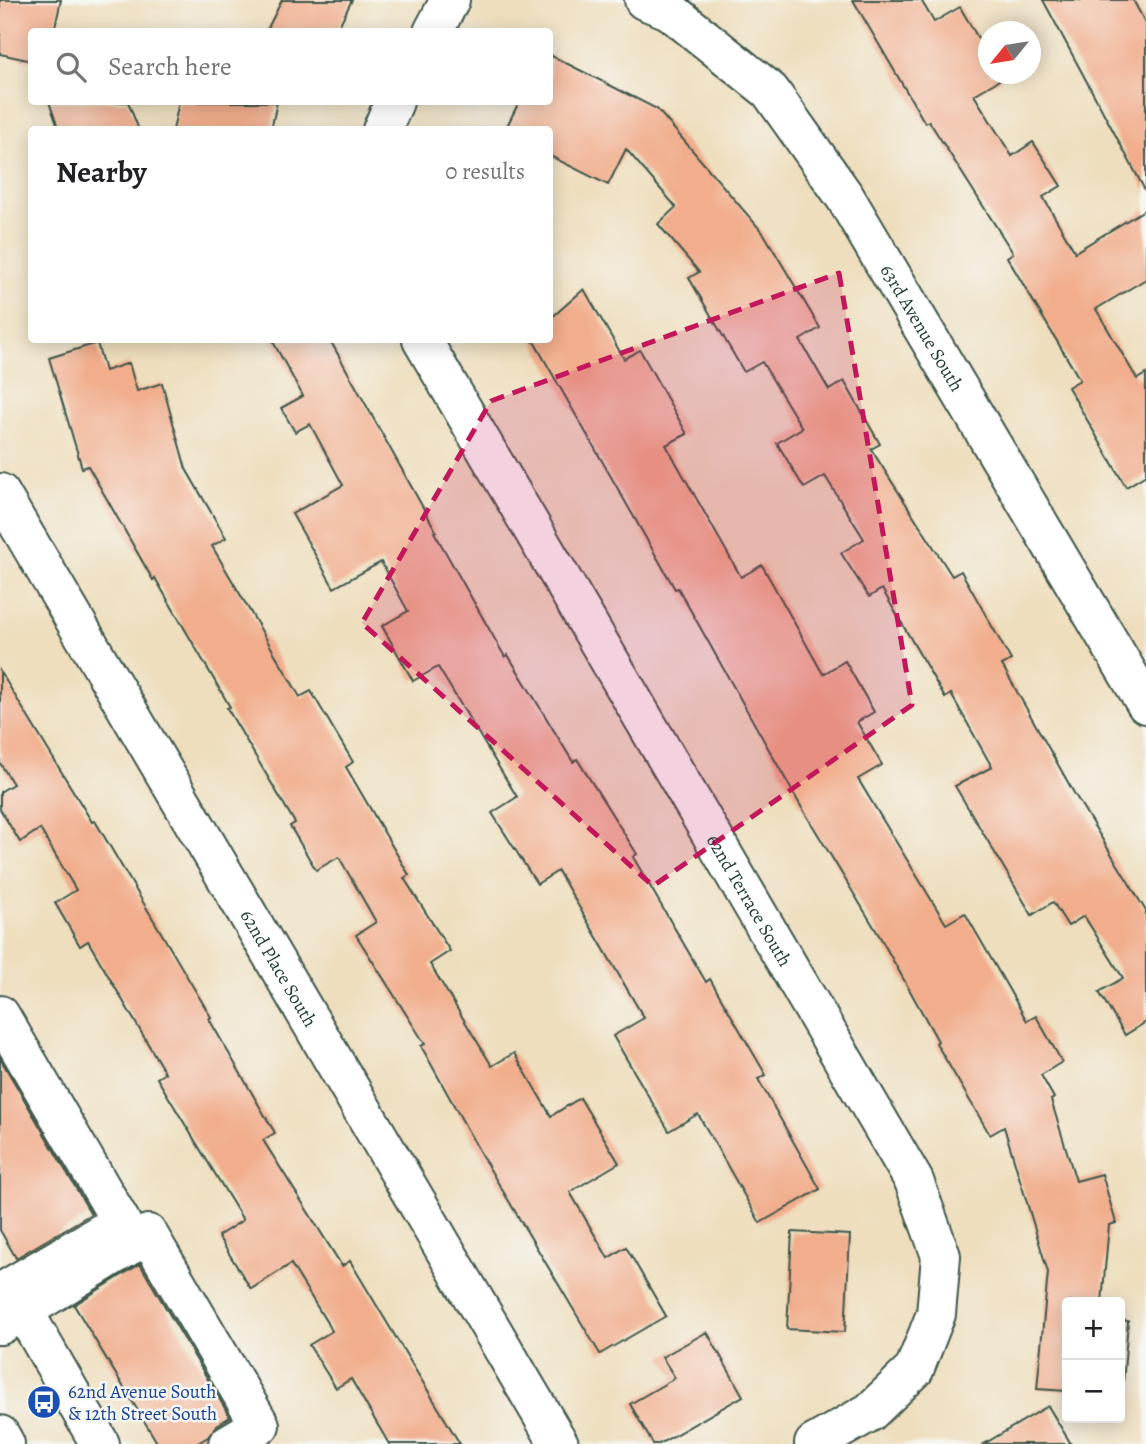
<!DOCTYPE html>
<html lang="en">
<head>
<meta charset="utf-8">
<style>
	body { margin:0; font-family:Alegreya,serif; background:#f2f2f2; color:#202124 }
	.controls { position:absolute; right:21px; bottom:21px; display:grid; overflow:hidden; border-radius:7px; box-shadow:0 4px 18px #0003 }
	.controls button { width:63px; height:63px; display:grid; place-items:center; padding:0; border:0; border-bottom:2px solid #e0e0e0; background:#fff; color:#202124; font:35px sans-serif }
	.compass { position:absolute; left:978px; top:21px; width:63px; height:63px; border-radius:50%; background:#fff; box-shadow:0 4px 18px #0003; rotate:240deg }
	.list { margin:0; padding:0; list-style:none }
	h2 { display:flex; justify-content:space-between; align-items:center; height:91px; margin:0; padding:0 28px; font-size:30px }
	h2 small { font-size:23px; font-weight:400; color:#757577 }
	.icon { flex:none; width:38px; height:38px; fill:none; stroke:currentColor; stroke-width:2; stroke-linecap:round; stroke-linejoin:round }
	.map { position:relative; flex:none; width:1146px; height:1444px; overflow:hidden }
	.search { position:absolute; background:#fff; box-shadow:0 4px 18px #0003; left:28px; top:28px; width:525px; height:77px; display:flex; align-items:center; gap:18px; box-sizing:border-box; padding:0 24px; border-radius:7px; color:#757577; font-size:26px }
	.panel { position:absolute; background:#fff; box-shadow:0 4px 18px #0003; left:28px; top:126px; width:525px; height:217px; border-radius:7px }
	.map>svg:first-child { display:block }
	.building { fill:#f1ad8c }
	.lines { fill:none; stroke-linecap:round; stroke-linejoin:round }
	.minor-casing { stroke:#3e5549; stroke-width:42 }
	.minor { stroke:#fff; stroke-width:38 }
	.marked { fill:#c2185b; fill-opacity:0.2; stroke:#c2185b; stroke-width:5; stroke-dasharray:14 9; stroke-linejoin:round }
	.labels { text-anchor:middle; stroke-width:5; stroke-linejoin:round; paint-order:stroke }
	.street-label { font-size:19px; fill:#1f3d34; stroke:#f6f6f2 }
	.transit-label { font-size:19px; fill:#164399; stroke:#f6f6f2; text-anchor:start }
</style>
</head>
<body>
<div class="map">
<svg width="1146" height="1444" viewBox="0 0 1146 1444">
	<rect width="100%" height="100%" fill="#f6f6f2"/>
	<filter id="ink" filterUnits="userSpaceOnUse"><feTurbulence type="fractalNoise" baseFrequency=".0143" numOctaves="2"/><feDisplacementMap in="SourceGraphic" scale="14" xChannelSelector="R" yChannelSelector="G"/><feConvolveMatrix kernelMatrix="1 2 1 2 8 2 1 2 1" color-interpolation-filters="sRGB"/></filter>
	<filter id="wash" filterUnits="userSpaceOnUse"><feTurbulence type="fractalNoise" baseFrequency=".00686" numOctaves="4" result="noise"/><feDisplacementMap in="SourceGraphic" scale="28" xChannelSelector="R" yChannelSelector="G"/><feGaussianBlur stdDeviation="1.57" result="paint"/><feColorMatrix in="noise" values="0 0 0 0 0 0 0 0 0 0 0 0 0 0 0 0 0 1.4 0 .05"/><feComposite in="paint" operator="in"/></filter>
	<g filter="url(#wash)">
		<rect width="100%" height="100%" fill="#eedebd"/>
		<g id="blocks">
			<g class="building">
				<polygon points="0,0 61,0 54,32 32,32 32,61 0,54"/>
				<polygon points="282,0 352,0 336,32 266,32"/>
				<polygon points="853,0 921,0 934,22 960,7 989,57 989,74 998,74 1001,79 974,95 1012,156 1033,142 1061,186 1043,197 1075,252 1146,209 1146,279 1096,309 1137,379 1146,374 1146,475 1126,487 1068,387 1080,380 1007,257 1013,253 929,121 925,123"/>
				<polygon points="1043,0 1133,0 1146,24 1146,192"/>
				<polygon points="550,55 657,109 764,234 820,328 800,340 829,390 844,381 880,444 871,449 952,576 961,571 1011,660 1002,665 1074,793 1146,911 1146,1022 1125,1035 1099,992 1123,978 1084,916 1068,926 1053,902 1032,915 955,786 992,767 951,694 945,698 882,589 869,597 841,553 864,539 825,476 804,488 777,443 802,428 762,362 744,372 689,278 699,272 658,224 676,207 626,149 608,185 550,156 550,130 505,130 519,102 550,102"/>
				<polygon points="49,102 128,102 139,130 59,130"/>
				<polygon points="179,102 277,102 271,130 173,130"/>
				<polygon points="584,289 624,359 640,350 687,434 666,445 741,577 762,565 823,674 845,661 874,712 857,722 882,765 858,779 946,924 965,913 1027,1021 1036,1016 1062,1062 1041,1075 1054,1098 1051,1100 1076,1181 1102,1174 1116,1223 1109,1225 1102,1302 1067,1302 1067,1391 1037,1389 1048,1272 1004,1127 990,1135 936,1043 938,1041 880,937 799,803 678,588 675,589 533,340 550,340 550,319"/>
				<polygon points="272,340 330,340 436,531 434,532 505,657 508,655 573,762 577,759 637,854 633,857 706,982 710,979 766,1075 758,1079 820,1189 760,1223 698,1114 669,1131 613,1036 644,1018 558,871 537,884 492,813 517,797 438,667 413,681 382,626 408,611 381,562 334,588 292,514 343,485 310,424 295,432 281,408 303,396"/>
				<polygon points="97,343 105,371 129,363 137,391 162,383 186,469 226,538 212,546 300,697 311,691 353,762 346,767 409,875 404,878 450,951 430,964 492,1066 514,1053 551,1116 580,1098 619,1163 570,1192 608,1258 626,1247 666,1316 600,1354 482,1156 421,1046 425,1044 356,935 376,922 339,857 316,870 290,826 295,823 227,708 230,707 155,578 153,580 88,466 82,468 49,358"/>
				<polygon points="0,671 92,822 95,821 211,1017 209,1019 275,1133 263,1140 342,1266 350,1261 460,1444 389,1444 351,1379 336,1388 309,1345 332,1331 291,1264 251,1289 218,1236 243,1220 157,1078 165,1073 88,941 80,946 55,903 76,890 40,829 20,842 0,809 0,792 13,784 0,763"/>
				<polygon points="0,1058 91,1214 16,1258 0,1230"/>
				<polygon points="792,1232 850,1235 845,1332 787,1329"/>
				<polygon points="140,1264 230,1417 217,1425 208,1437 196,1444 158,1444 74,1305"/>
				<polygon points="1120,1320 1128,1321 1122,1396 1120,1396"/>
				<polygon points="707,1332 743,1396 659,1444 653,1444 630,1404 675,1378 662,1357"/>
				<polygon points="1048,1406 1071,1444 984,1444"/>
			</g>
		</g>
	</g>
	<g filter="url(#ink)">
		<use href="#blocks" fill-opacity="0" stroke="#3e5549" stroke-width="2"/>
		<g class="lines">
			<g class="minor-casing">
				<g id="minor">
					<path id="s1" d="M644 0 669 10 770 91 845 197 1146 704"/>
					<polyline points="433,32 450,0"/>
					<polyline points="382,130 394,102"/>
					<path id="s2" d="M422 340 914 1181 941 1256 936 1314 914 1370 870 1412 814 1444"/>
					<path id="s3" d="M0 493 559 1444"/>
					<polyline points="0,1015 121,1222 0,1293"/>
					<polyline points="23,1310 100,1444"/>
					<polyline points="0,1325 148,1234 260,1425 228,1444"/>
					<polyline points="0,1435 5,1444"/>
				</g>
			</g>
			<use href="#minor" class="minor"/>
		</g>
	</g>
	<path class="marked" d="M839 273 912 705 653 886 362 623 491 401Z"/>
	<defs>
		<g id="bus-disc" transform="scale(1.75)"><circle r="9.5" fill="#1a4fb4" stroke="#f6f6f2"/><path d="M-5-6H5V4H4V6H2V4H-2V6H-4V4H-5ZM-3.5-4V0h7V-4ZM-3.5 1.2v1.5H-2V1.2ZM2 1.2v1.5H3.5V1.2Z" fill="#fff"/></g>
	</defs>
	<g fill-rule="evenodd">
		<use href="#bus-disc" x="44" y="1402"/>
	</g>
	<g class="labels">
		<g class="street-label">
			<text dy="7" stroke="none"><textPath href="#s1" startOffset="438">63rd Avenue South</textPath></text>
			<text dy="7" stroke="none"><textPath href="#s2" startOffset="649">62nd Terrace South</textPath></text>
			<text dy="7" stroke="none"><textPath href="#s3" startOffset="551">62nd Place South</textPath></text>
		</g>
		<g class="transit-label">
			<text x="68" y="1398">62nd Avenue South<tspan x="68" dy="22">&amp; 12th Street South</tspan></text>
		</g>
	</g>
</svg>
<div class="controls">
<button>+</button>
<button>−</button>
</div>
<svg class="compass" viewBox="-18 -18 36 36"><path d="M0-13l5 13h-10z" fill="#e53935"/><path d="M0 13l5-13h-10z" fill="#757577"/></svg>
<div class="search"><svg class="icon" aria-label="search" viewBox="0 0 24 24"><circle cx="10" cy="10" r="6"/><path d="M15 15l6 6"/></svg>Search here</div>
<section class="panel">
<h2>Nearby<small>0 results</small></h2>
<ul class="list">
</ul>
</section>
</div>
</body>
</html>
